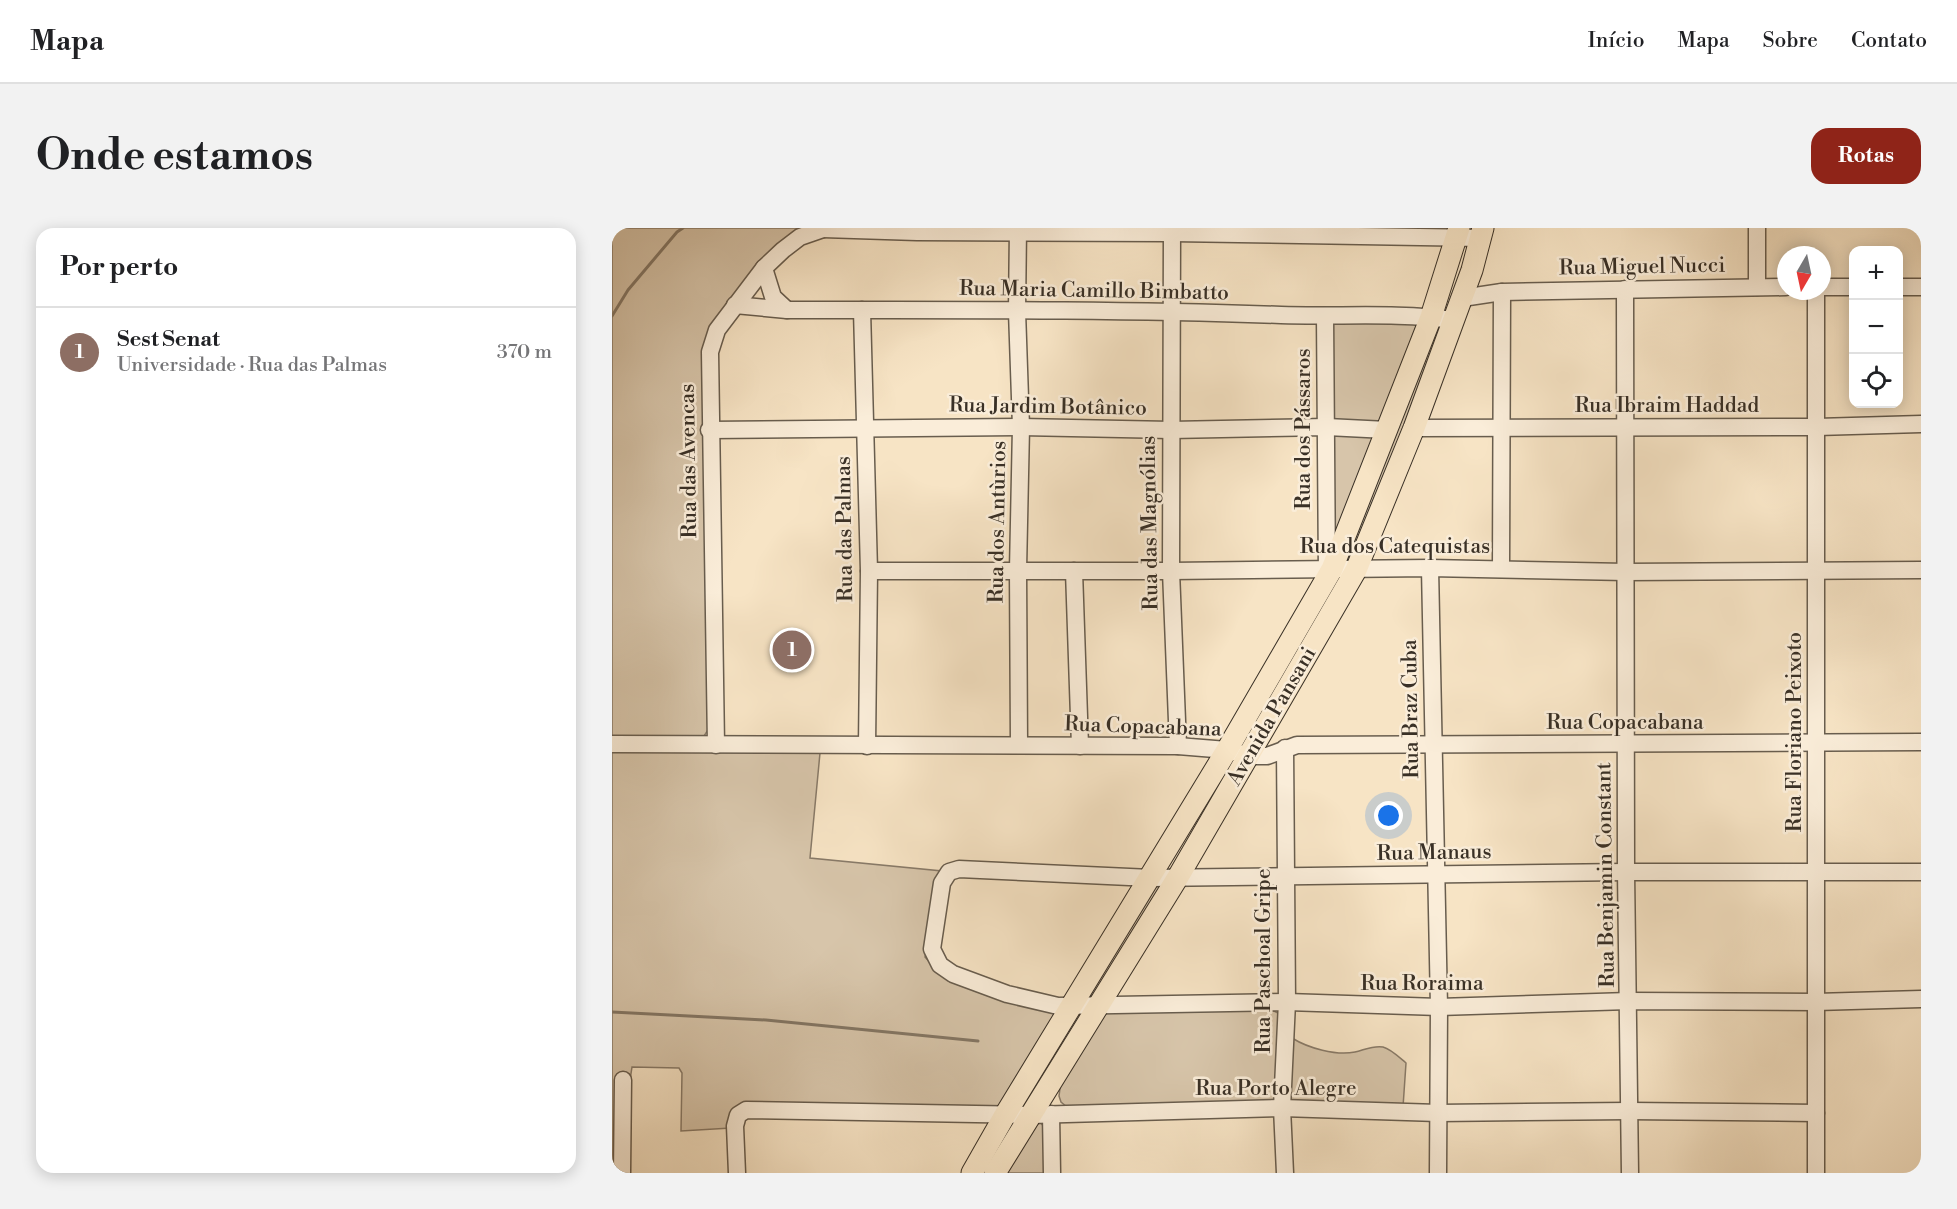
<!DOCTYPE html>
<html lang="pt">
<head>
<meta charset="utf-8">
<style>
	body { margin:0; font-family:"Libre Bodoni",serif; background:#f2f2f2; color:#202124 }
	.controls { position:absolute; right:18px; top:18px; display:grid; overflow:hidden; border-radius:12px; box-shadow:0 3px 15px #0003 }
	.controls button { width:54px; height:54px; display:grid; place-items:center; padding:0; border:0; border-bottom:2px solid #e0e0e0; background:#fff; color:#202124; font:30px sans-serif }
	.compass { position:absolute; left:1165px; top:18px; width:54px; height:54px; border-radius:50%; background:#fff; box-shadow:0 3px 15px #0003; rotate:189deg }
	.you { position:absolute; left:777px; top:588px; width:21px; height:21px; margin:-15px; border:4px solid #fff; border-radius:50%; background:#1a73e8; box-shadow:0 0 0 9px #1a73e833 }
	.badge { display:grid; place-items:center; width:39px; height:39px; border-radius:50%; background:#8f2418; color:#fff; font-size:20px; font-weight:700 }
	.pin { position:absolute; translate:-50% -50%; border:3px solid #fff; box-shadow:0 2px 6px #0006 }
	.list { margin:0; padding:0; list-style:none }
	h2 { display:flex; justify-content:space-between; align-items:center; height:78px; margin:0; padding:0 24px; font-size:26px }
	h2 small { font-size:20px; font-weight:400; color:#757577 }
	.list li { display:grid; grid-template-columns:39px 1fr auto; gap:18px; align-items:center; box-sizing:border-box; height:90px; padding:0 24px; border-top:2px solid #e0e0e0 }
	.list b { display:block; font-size:22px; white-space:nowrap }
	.list p { margin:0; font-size:20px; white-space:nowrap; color:#757577 }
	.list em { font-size:20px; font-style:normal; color:#757577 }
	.icon { flex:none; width:33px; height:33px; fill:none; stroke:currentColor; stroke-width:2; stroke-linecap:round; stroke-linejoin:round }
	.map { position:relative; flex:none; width:1309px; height:945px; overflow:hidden; border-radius:18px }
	header { display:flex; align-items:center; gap:36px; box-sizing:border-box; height:84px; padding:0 30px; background:#fff; border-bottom:2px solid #e0e0e0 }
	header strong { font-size:28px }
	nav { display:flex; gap:33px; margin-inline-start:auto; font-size:21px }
	.intro { display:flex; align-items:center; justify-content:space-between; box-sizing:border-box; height:144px; padding:0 36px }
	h1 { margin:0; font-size:42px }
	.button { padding:15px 27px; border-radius:18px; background:#8f2418; color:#fff; font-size:21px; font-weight:700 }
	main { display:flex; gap:36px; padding:0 36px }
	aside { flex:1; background:#fff; border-radius:18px; box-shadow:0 3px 15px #0003 }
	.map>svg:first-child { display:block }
	.green { fill:#d7c5aa; stroke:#887a68; stroke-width:1.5 }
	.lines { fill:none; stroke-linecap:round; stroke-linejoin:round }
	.stream { stroke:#847765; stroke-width:3 }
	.minor-casing { stroke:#685d4e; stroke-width:19 }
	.major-casing { stroke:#393026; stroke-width:23 }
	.minor { stroke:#faedd9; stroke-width:16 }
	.major { stroke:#f7e4c5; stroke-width:21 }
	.labels { text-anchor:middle; stroke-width:5; stroke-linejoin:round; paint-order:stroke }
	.street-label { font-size:21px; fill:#393026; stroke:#faedd9 }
</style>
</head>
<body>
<header>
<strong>Mapa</strong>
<nav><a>Início</a><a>Mapa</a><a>Sobre</a><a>Contato</a></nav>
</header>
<div class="intro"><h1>Onde estamos</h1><a class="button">Rotas</a></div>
<main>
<aside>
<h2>Por perto<small></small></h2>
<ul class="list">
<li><span class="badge" style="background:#8d6e63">1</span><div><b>Sest Senat</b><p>Universidade · Rua das Palmas</p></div><em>370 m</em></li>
</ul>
</aside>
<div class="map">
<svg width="1309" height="945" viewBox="0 0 1309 945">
	<rect width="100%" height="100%" fill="#f7e4c5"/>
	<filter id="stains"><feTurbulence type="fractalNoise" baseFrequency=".00333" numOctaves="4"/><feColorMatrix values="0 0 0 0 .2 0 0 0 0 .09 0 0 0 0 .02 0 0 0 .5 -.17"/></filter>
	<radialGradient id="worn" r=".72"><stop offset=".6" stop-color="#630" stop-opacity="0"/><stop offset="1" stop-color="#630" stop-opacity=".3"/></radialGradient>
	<g class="green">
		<polygon points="0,0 202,0 144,40 115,75 99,100 96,502 90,511 0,508"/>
		<polygon points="724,93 806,93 810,99 766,196 725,195 720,189 719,100"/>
		<polygon points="822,98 831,98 738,334 734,331"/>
		<polygon points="724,205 764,207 722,316 721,208"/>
		<polygon points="0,523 208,525 198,630 330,643 313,729 324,741 443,783 445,788 395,874 385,879 153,877 119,900 69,903 70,845 67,840 20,839 4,945 0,945"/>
		<polygon points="541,657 551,658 482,769 478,767"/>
		<polygon points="498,782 660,782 668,786 662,877 455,879 449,874 447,868 449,853 487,788"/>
		<path d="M680 810C696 820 724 828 743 824 752 822 762 817 771 819 779 821 788 830 794 835L791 879 683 875 678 870Z"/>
		<polygon points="429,895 432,899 432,945 394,945 423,896"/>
	</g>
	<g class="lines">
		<g class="stream">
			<polyline points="0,88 16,62 65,4 71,0"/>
			<polyline points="0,784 154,792 366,813"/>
		</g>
		<g class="minor-casing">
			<g id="minor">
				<polyline points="406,0 405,83 409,199 406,342 407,517"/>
				<polyline points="560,0 559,343 566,518"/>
				<polyline points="1145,0 1145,59"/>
				<polyline points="211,1 305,4 560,5 869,10"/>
				<polyline points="152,40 161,69 175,82"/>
				<polyline points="1210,59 1242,59"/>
				<polyline points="1286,59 1309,59"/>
				<polyline points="1013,61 1014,644 1018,945"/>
				<polyline points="1204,63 1204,945"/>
				<polyline points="850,70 890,64 1174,59"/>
				<path d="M123 77 175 82C339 82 504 81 669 87 726 89 785 84 841 92"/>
				<polyline points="250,82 257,343 255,518"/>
				<polyline points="713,88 715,348"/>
				<polyline points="802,200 1205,199 1309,196"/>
				<polyline points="97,202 409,199 559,202 715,199 775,202"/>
				<polyline points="818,340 827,779 826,945"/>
				<polyline points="889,341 890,64"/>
				<polyline points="257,343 559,343 818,340 1014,344 1309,342"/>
				<polyline points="462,343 468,518"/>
				<polyline points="0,516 566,518 615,522 637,528 655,528 685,517 1309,514"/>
				<polyline points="104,517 98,124 105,102 152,40 171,22 188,9 214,0"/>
				<polyline points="1309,644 1014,644 539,650 347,641 337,644 330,655 320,721 328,737 341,746 395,766 446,778 675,774 827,779 1017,773 1204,774 1309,771"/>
				<polyline points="439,886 440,945"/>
				<polyline points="10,945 11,852"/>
				<polyline points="125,945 123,898 126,887 134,882 419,887 670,880 826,885 1017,883 1204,885"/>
				<polyline points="673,945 670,880 675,774 673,520"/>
			</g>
		</g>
		<g class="major-casing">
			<g id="major">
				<polyline points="360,945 393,887 615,522 720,341 819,89 847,0"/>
				<polyline points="383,945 566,649 744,342 802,200 860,42 871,0"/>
			</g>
		</g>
		<use href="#minor" class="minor"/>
		<use href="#major" class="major"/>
	</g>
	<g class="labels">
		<g class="street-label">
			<text transform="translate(1030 38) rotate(-1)" y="7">Rua Miguel Nucci</text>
			<text transform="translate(482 62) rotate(1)" y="7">Rua Maria Camillo Bimbatto</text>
			<text x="1055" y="184">Rua Ibraim Haddad</text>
			<text transform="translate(436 178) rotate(1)" y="7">Rua Jardim Botânico</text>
			<text transform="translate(691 201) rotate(-90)" y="7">Rua dos Pássaros</text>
			<text transform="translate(76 233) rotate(-91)" y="7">Rua das Avencas</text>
			<text transform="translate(385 294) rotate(-89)" y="7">Rua dos Antùrios</text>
			<text transform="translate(537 295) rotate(-91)" y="7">Rua das Magnólias</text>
			<text transform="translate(232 301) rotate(-91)" y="7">Rua das Palmas</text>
			<text x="783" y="325">Rua dos Catequistas</text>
			<text transform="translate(798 481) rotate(-91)" y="7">Rua Braz Cuba</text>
			<text transform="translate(659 488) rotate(-60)" y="7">Avenida Pansani</text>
			<text x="1013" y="501">Rua Copacabana</text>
			<text transform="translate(531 498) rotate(2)" y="7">Rua Copacabana</text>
			<text transform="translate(1182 504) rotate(-90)" y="7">Rua Floriano Peixoto</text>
			<text transform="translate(822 624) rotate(-1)" y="7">Rua Manaus</text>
			<text transform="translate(993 647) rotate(-91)" y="7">Rua Benjamin Constant</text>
			<text transform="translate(651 733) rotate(-90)" y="7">Rua Paschoal Gripe</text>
			<text x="810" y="762">Rua Roraima</text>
			<text x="664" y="867">Rua Porto Alegre</text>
		</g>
	</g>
	<rect width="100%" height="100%" filter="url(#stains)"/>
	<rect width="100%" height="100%" fill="url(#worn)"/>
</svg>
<div class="controls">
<button>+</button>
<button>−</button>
<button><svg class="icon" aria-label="locate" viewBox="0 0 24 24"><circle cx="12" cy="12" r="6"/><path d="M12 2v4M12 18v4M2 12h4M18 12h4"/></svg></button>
</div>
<svg class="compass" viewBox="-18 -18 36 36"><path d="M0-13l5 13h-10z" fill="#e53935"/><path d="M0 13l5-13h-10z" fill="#757577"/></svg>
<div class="you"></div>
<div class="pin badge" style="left:180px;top:422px;background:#8d6e63">1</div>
</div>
</main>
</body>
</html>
